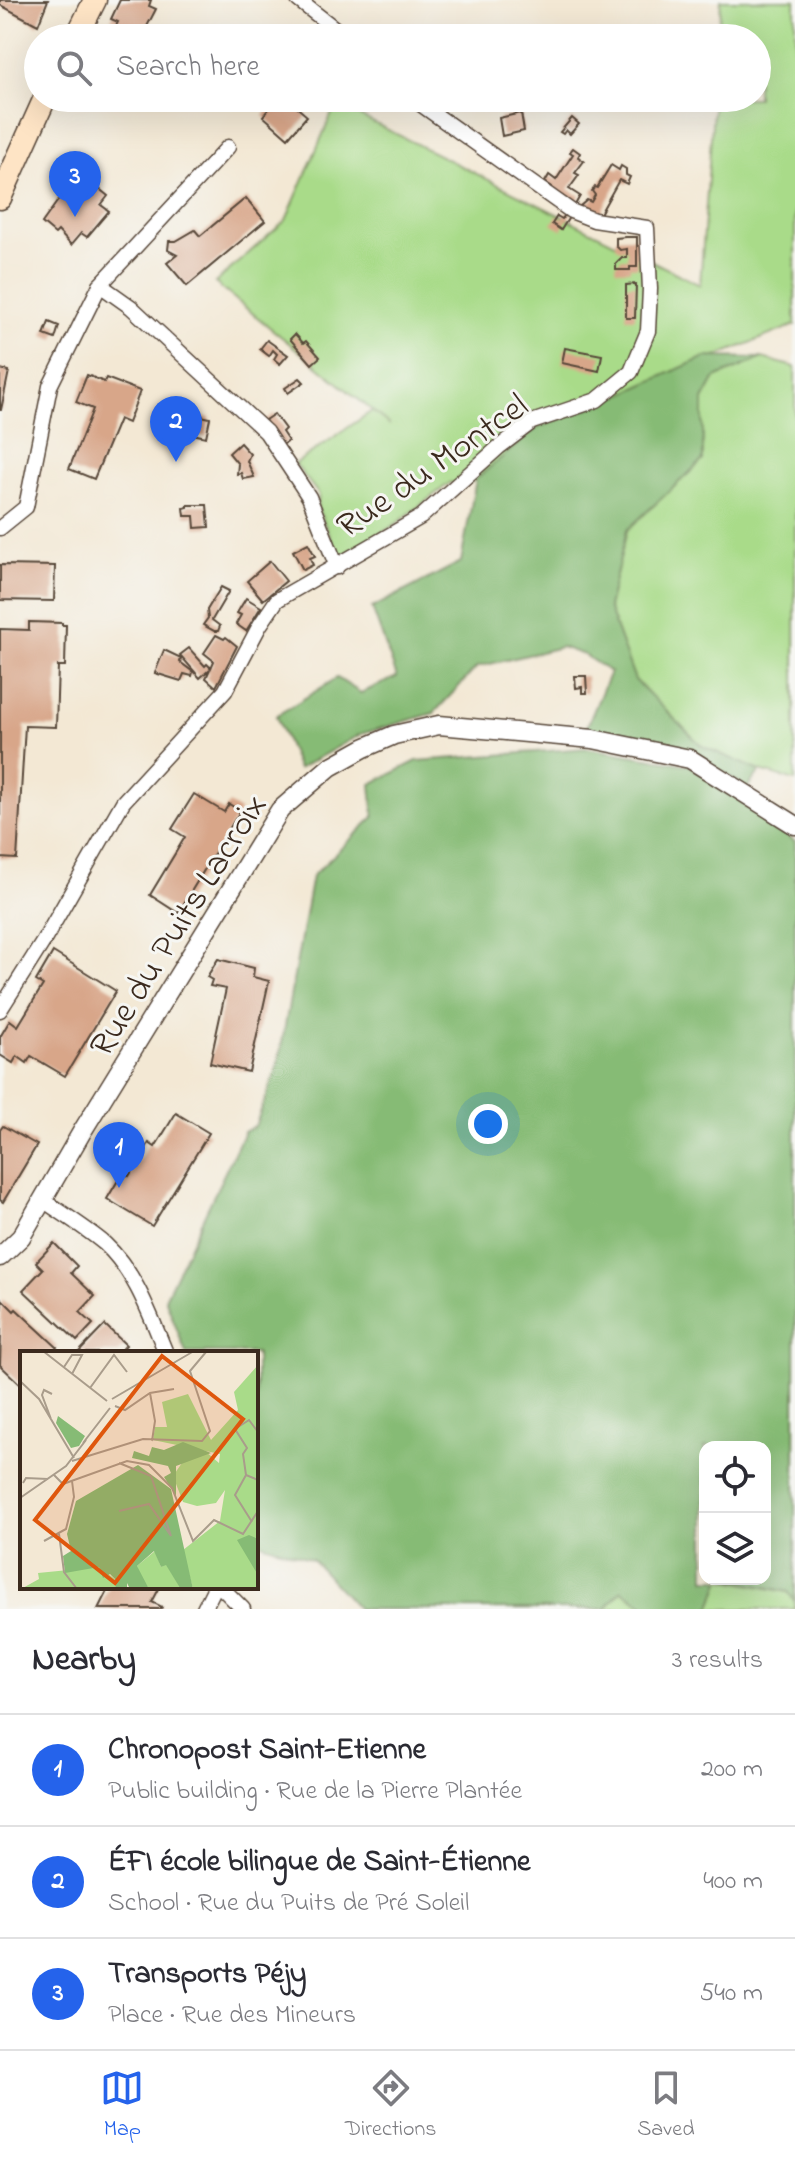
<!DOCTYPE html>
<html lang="en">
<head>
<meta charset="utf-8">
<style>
	body { margin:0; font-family:"Indie Flower",sans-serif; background:#f2f2f3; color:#2b2b33 }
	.controls { position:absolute; right:24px; bottom:24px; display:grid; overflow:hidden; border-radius:16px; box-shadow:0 8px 32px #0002 }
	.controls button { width:72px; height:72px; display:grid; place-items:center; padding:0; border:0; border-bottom:2px solid #e1e1e2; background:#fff; color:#2b2b33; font:40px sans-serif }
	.you { position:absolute; left:488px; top:1124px; width:28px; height:28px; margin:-20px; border:6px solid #fff; border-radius:50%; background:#1a73e8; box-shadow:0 0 0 12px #1a73e833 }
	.badge { display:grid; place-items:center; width:52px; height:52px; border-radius:50%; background:#2563eb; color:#fff; font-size:26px; font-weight:700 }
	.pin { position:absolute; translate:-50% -66px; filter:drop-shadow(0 2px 4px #0008) }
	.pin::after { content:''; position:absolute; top:42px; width:28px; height:24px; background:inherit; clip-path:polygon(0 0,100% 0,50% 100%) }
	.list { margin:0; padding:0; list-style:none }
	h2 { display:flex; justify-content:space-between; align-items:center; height:104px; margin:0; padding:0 32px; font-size:34px }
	h2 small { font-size:26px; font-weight:400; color:#7c7c81 }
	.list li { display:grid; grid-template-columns:52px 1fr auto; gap:24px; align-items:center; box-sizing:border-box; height:112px; padding:0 32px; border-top:2px solid #e1e1e2 }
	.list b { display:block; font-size:30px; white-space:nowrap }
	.list p { margin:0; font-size:26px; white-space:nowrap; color:#7c7c81 }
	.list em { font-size:26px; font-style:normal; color:#7c7c81 }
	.icon { flex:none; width:44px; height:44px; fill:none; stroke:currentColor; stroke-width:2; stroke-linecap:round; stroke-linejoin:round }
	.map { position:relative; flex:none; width:795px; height:1609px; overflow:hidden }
	.search { position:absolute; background:#fff; box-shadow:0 8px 32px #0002; left:24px; right:24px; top:24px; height:88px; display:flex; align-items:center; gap:20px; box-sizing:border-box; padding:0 28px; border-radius:44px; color:#7c7c81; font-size:30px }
	.sheet { height:440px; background:#fff }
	nav { display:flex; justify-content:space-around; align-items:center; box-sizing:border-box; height:112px; border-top:2px solid #e1e1e2; background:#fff; font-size:22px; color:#7c7c81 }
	nav a { display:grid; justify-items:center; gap:4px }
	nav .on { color:#2563eb }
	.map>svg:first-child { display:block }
	.green { fill:#a9db89; stroke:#728254; stroke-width:2 }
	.forest { fill:#86bb75; stroke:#60724a; stroke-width:2 }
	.building { fill:#d8a689 }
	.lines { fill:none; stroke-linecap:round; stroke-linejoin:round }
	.minor-casing { stroke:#574639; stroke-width:17 }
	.tertiary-casing { stroke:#574639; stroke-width:21 }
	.secondary-casing { stroke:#574639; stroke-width:25 }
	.minor { stroke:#fff; stroke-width:14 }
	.tertiary { stroke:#fff; stroke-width:18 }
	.secondary { stroke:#fee4c5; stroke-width:22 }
	.labels { text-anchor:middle; stroke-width:6; stroke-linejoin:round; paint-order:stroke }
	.street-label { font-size:36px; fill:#3b2a1e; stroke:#f6f6f2 }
	.inset-road { fill:none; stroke:#a99c8b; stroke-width:2 }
	.view { fill:#df570d; fill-opacity:0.15; stroke:#df570d; stroke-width:4 }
	.inset-edge { fill:none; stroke:#3b2a1e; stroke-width:4 }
</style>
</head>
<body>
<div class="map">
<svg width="795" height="1609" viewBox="0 0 795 1609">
	<rect width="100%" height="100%" fill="#f6f6f2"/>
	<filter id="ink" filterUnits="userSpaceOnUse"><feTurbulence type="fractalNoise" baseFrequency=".0125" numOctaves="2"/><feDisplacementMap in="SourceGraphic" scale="16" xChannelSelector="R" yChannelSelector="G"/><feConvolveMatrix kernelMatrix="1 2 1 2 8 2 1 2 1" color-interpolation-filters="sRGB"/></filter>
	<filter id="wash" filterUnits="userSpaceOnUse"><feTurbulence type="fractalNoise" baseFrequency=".006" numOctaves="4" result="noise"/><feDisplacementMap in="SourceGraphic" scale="32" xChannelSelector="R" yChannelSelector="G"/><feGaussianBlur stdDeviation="1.8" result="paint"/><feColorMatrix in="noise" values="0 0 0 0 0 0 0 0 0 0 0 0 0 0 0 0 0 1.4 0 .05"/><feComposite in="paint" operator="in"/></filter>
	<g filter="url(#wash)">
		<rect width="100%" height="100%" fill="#f3e8d4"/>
		<g class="green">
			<polygon points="721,0 795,0 795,325 537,428 476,479 459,489 451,482 393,526 339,557 317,507 319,495 295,464 372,411 390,425 215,283 286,220 336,104 700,285 714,98 757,98 757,38 718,38"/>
			<polygon points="762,358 795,367 795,781 760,771 701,746 635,680 608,607 627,530 703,460 703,400 715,378"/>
			<polygon points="721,1579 789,1592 795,1602 795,1609 710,1609"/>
			<polygon points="622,1590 649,1609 605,1609"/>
		</g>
		<g class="forest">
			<polygon points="705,357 762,358 715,378 703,400 703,460 627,530 608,607 635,680 702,746 760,771 747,788 693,753 645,739 586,729 610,672 584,655 561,647 477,667 434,713 361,734 298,769 276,716 337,678 361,693 397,677 372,608 461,562 476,479 537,428 607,401"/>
			<polygon points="587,748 689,765 750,806 795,842 795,1602 788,1592 728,1579 765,1579 765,1447 705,1447 705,1579 721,1579 710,1609 649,1609 622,1590 605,1609 358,1609 312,1559 261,1543 256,1530 256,1353 186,1353 165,1298 244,1132 255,1126 278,1065 312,876 374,817 371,784 417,761"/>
		</g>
		<g id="blocks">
			<g class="building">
				<polygon points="0,0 48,0 38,25 0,5"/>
				<polygon points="120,0 151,0 149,6 156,9 141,38 110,38 118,22 111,19"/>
				<polygon points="278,98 286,98 307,116 288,138 263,116"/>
				<polygon points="521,113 524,131 502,136 499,118"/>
				<polygon points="572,118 579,124 570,134 566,130 563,134 560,132"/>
				<polygon points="573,148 580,153 578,157 584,161 575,173 579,175 569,189 580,196 575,205 549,189 551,186 545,182 549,175 556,180 573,154 570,152"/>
				<polygon points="611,165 619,170 621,166 626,169 626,175 630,177 627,184 619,180 597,219 579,207 587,200 591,202 595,195 592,191 595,187 597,188"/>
				<polygon points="87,179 108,196 101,205 109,211 87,237 81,233 71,245 58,231 55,234 42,223 72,181 79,187"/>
				<polygon points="246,198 265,221 187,286 167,263 177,255 168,250 169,241 176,241 195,230 200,236"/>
				<polygon points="567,212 571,214 561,230 552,224 557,216 562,219"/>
				<polygon points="626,237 637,237 637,267 630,267 630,270 616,270 616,264 622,258 627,258 627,249 620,250 616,246 616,238"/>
				<polygon points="636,284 635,318 626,318 626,285"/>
				<polygon points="49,322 59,326 55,339 44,335"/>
				<polygon points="295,334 303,343 306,341 320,357 312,364 290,339"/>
				<polygon points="267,340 288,355 280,364 274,359 277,354 273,350 269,356 260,349"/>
				<polygon points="565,348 602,355 599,371 562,363"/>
				<polygon points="0,369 9,371 1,410 0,410"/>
				<polygon points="87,375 104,382 106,378 140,391 128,423 119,419 94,479 69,469 93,409 76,402"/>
				<polygon points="300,378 304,382 288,393 285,388"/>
				<polygon points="180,411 210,418 206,437 175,430"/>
				<polygon points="274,414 285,429 282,432 288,441 282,445 265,420"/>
				<polygon points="240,443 250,454 247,461 254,477 243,479 241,473 237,474 238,464 229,453"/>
				<polygon points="188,505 207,505 209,527 195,528 194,516 185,516 184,508 188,507"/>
				<polygon points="308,543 315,556 310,558 313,565 303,570 293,551"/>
				<polygon points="270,561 286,581 263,600 247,581"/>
				<polygon points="0,565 55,566 54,601 0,600"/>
				<polygon points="221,587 229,591 212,620 220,626 218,631 214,631 203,625 208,618 207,610"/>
				<polygon points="246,598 261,607 246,631 236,624 241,615 237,613"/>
				<polygon points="29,622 62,623 62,625 66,625 65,666 58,666 56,727 25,726 17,859 0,858 0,629 29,630"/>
				<polygon points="216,635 224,639 226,637 237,646 216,687 206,678 210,669 200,678 180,655 189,648 205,666 207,664 211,668 214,661 204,653"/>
				<polygon points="164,650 181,658 180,662 193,672 192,676 184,674 181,681 155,673"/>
				<polygon points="575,676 586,676 587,693 582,693 582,687 576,688"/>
				<polygon points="194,794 224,812 229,804 240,811 178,913 150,895 185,837 172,829"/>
				<polygon points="53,952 116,991 65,1076 31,1056 27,1063 17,1056 13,1063 0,1055 0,1037 10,1020 18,1026 43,985 36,981"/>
				<polygon points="218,959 254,968 253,977 269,981 249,1072 210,1063 226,989 210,986 212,980 207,977"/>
				<polygon points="176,1113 209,1133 152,1226 107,1199 123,1172 129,1176 149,1143 155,1147"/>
				<polygon points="3,1126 37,1145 3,1202 0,1200 0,1130"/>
				<polygon points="54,1243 77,1266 71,1273 95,1296 80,1312 93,1324 77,1341 23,1290 43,1269 36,1262"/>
				<polygon points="2,1299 14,1311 16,1309 57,1347 51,1353 22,1353 22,1386 0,1365"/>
				<polygon points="105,1325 126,1345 119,1353 78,1353"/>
				<polygon points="109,1587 160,1587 152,1602 162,1607 161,1609 98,1609"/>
			</g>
		</g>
	</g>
	<g filter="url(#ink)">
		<use href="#blocks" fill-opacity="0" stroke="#574639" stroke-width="2"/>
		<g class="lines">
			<g class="minor-casing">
				<g id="minor">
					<polyline points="298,0 347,38"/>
					<polyline points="100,285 131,307 266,432 309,497 337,567"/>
					<polyline points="0,528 26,507 50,386 100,285 228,147"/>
					<polyline points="0,1010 43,942 123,802 225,691 260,625 277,600 421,517 499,447 532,422 597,400 631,372 648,331 650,289 647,228 594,220 571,211 412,98"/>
					<path d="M43 1200C63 1214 86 1228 105 1244 136 1273 150 1315 166 1353"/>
					<polyline points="221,1587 243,1609"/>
					<polyline points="204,1609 215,1587"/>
				</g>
			</g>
			<g class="tertiary-casing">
				<polyline id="tertiary" points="0,1257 21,1237 83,1130 280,810 330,767 364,748 394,735 439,725 593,739 690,759 795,825"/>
			</g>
			<g class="secondary-casing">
				<g id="secondary">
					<polyline points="76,38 95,0"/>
					<polyline points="0,198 45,98"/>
				</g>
			</g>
			<use href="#minor" class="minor"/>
			<use href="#tertiary" class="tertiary"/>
			<use href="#secondary" class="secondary"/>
		</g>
	</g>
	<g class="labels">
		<g class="street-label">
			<text transform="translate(431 464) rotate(-35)" y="13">Rue du Montcel</text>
			<text transform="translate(176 924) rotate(-58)" y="13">Rue du Puits Lacroix</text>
		</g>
	</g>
	<g transform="translate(20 1351)">
		<rect width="238" height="238" fill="#f3e8d4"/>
		<path d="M238 14V238H173L163 199 200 170 205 139 196 152 177 155 163 151 153 125 164 109 185 100 199 112 200 103 133 89 135 76H147L142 51 168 43 191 89 218 59 214 41ZM135 200 141 216 146 213 161 238H129L118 221 117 215ZM79 216 96 229 95 238H1L19 228 18 222Z" fill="#a9db89"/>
		<path d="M38 65 65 85 59 95 51 97 36 72ZM163 91 191 102 156 115V145L144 126 151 122 148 115 112 107 114 100 129 105 132 96 144 99ZM118 114 151 138 173 238 160 237 146 214 141 216 134 200 117 215 129 238H110L107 232V238H95L96 229 90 223 83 227 79 216 45 222 43 205 51 200 47 183 56 150ZM229 184 238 188V224L217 189Z" fill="#86bb75"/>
		<path class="inset-road" d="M23 0 87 50M44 16 52 4H62L52 23M0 30 19 48 54 107M70 37 94 4 107 21M130 42 135 70 132 90M92 48 174 0M95 55 105 59 130 42 154 38M31 68 22 44 24 39 32 43M238 81 229 69 215 78 227 97 223 103 226 124 238 129M63 92 90 57M52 110 123 88 182 90 190 80 170 20 186 1M34 124 43 133 107 110 129 114 152 137 173 190 194 169 223 183 238 160M226 124 215 144 232 171M3 132 6 127 28 128M0 147 46 115 66 89M99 160 129 153 151 185 131 125 99 112M39 183 44 221 57 238M24 190 46 178 54 146 52 130"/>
		<path class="view" d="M142 5 223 68 95 232 15 169Z"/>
		<rect width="238" height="238" class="inset-edge"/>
	</g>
</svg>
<div class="controls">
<button><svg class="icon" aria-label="locate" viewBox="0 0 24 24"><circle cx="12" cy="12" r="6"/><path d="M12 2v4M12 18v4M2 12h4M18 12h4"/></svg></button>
<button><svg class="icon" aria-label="layers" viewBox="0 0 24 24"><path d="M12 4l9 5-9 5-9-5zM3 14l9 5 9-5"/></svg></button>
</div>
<div class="you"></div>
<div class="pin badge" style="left:119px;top:1188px">1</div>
<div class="pin badge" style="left:176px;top:462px">2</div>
<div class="pin badge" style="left:75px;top:217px">3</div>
<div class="search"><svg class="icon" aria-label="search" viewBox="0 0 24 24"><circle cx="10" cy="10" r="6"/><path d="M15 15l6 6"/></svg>Search here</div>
</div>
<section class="sheet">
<h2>Nearby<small>3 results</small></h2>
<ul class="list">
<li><span class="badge">1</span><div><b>Chronopost Saint-Etienne</b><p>Public building · Rue de la Pierre Plantée</p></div><em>200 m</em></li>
<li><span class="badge">2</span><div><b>ÉFI école bilingue de Saint-Étienne</b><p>School · Rue du Puits de Pré Soleil</p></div><em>400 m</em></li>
<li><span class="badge">3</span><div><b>Transports Péjy</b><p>Place · Rue des Mineurs</p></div><em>540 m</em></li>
</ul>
</section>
<nav>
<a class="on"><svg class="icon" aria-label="map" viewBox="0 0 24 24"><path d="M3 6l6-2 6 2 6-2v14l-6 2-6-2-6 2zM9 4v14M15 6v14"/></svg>Map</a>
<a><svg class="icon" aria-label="directions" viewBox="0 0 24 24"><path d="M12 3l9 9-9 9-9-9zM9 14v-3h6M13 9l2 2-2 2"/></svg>Directions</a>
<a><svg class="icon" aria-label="saved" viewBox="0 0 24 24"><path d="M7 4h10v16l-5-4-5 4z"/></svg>Saved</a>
</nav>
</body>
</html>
